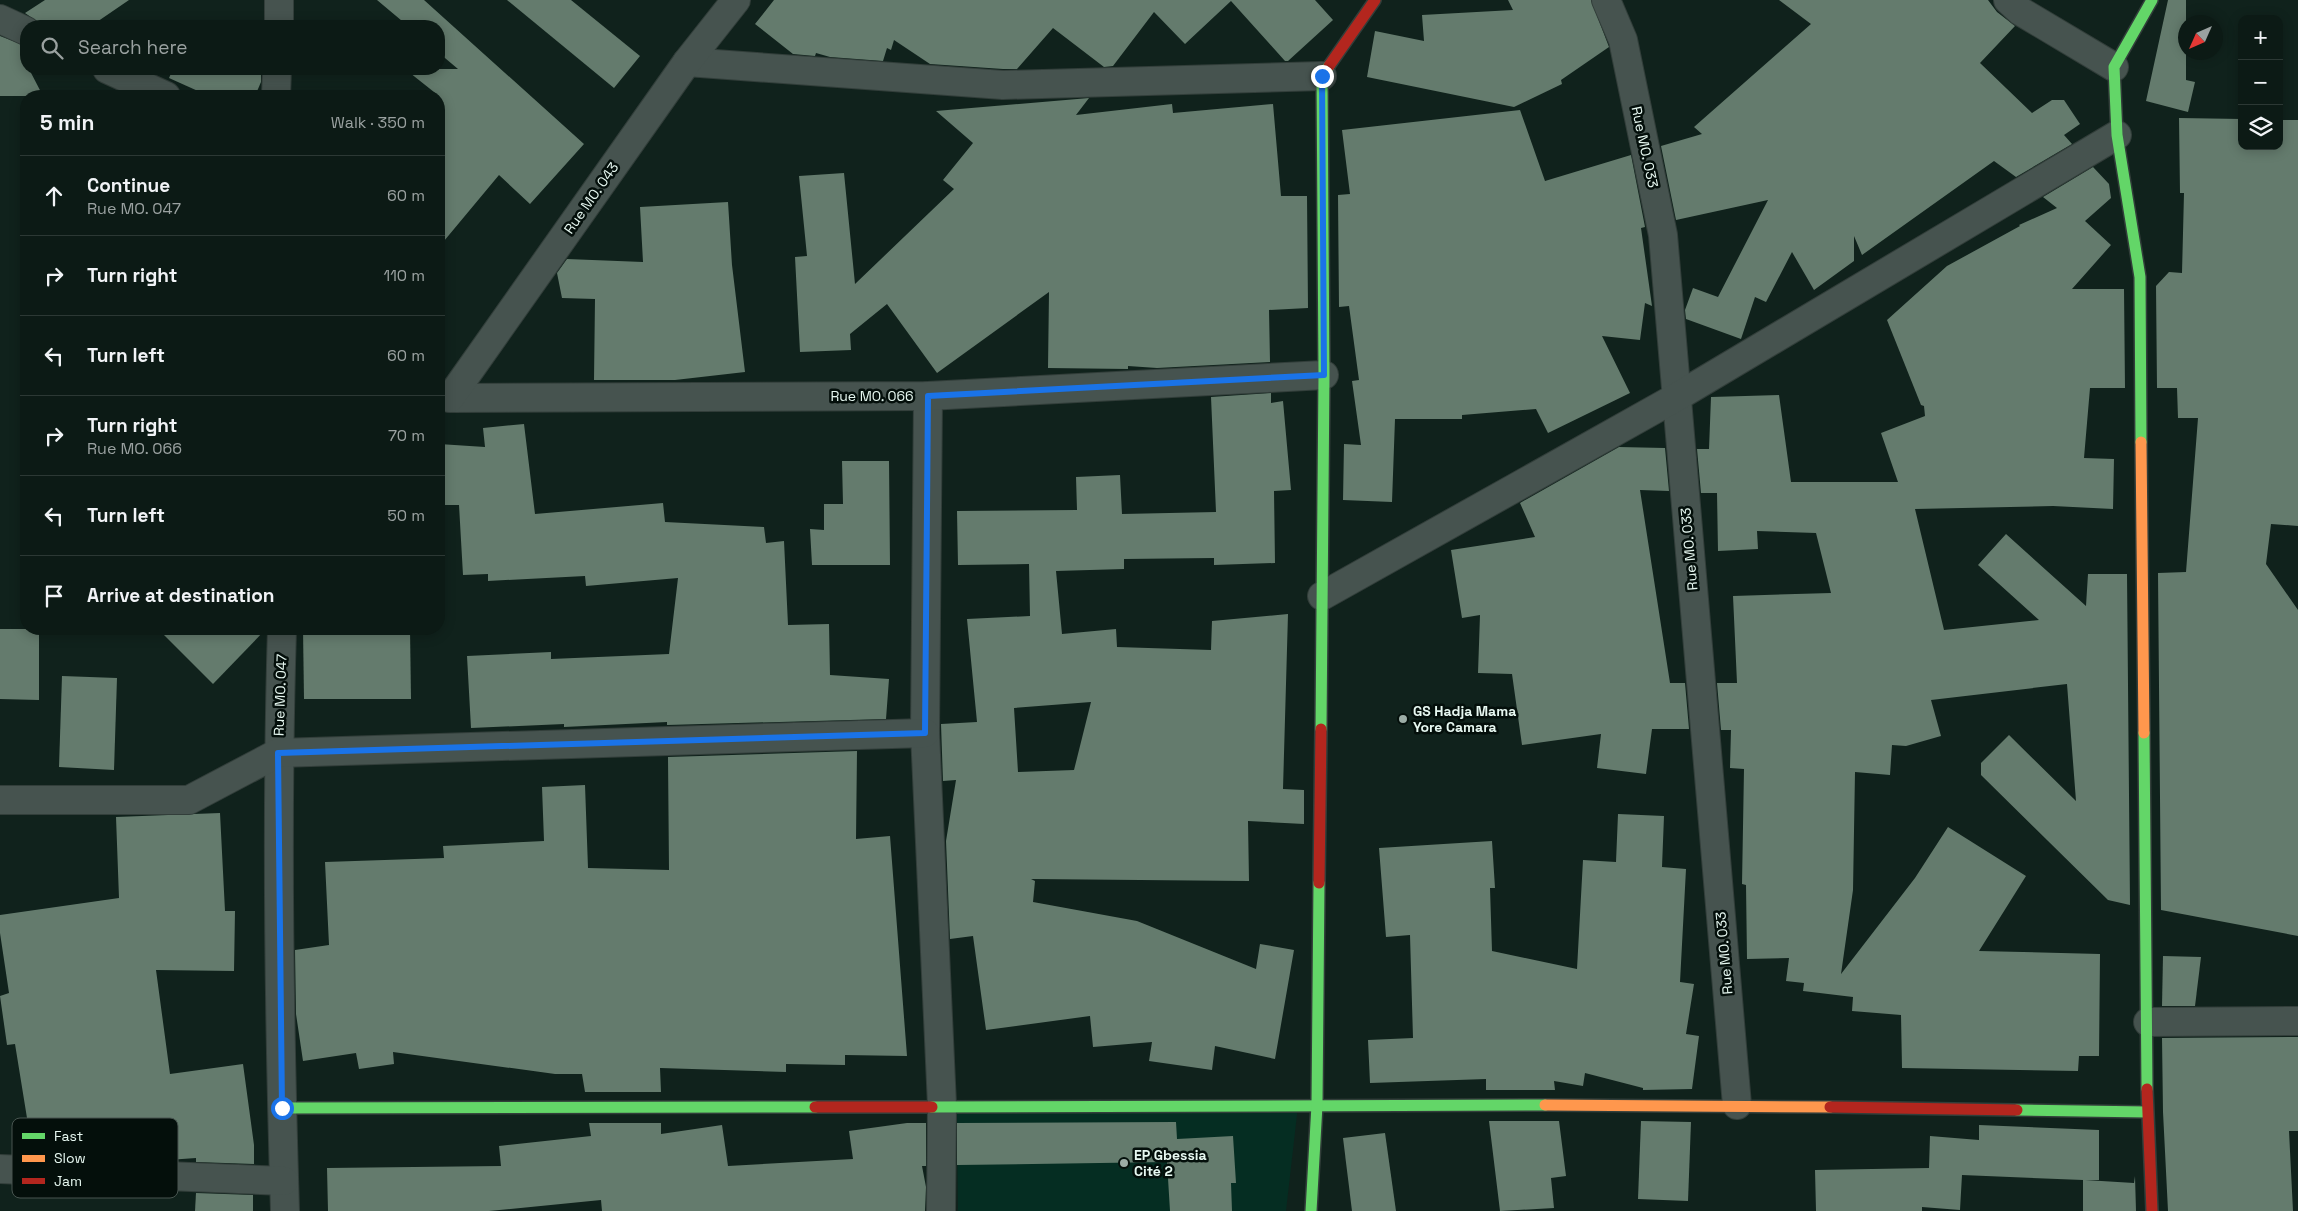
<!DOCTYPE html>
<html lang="en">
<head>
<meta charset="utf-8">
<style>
	body { margin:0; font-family:"Space Grotesk",sans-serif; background:#15231e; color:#f1f3f6 }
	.controls { position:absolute; right:15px; top:15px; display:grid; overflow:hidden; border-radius:10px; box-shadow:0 2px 12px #0003 }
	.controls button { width:45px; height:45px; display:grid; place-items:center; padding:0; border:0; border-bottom:1px solid #2c3834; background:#0c1a15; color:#f1f3f6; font:25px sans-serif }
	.compass { position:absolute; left:2178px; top:15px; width:45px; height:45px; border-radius:50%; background:#0c1a15; box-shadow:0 2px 12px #0003; rotate:225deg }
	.stop { position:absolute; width:15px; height:15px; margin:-11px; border:4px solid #1a73e8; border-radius:50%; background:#fff }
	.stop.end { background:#1a73e8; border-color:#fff; box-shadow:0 1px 5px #0008 }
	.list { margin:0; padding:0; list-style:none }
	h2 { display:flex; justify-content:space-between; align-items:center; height:65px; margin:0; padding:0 20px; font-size:21px }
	h2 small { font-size:16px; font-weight:400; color:#9aa1a0 }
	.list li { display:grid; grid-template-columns:32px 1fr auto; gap:15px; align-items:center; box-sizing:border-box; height:80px; padding:0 20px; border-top:1px solid #2c3834 }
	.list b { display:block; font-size:19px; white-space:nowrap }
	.list p { margin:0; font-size:16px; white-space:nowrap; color:#9aa1a0 }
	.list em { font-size:16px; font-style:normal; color:#9aa1a0 }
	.icon { flex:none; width:28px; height:28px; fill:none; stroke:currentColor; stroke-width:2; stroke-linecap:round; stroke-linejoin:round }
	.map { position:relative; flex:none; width:2298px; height:1211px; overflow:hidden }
	.search { position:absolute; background:#0c1a15; box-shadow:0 2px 12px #0003; left:20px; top:20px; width:425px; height:55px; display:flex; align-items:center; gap:12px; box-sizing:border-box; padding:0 18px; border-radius:20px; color:#9aa1a0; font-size:19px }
	.panel { position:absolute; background:#0c1a15; box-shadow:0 2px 12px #0003; left:20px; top:90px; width:425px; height:545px; border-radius:20px }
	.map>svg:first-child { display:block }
	.built { fill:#052d22 }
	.building { fill:#647b6d; fill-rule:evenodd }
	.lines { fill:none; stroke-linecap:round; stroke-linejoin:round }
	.street-casing { stroke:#323e3a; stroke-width:30 }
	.fast-casing { stroke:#323e3a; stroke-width:14 }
	.slow-casing { stroke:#323e3a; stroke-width:14 }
	.jam-casing { stroke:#323e3a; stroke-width:14 }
	.street { stroke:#46534f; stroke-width:28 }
	.fast { stroke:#63d668; stroke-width:11 }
	.slow { stroke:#ff974d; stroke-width:11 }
	.jam { stroke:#b3261e; stroke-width:11 }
	.route { stroke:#1a73e8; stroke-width:6 }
	.poi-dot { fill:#9cada6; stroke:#040f0b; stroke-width:2 }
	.labels { text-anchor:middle; stroke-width:5; stroke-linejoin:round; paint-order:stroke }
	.street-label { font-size:14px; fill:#e7f8f1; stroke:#040f0b }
	.poi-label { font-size:14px; font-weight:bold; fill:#e7f8f1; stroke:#040f0b; text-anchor:start }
	.key { fill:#040f0b; stroke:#485550; stroke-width:1 }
	.key-label { font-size:14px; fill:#e7f8f1 }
</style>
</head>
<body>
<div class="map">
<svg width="2298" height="1211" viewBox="0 0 2298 1211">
	<rect width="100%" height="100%" fill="#10221c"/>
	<polygon class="built" points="1298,1106 1286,1211 958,1211 957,1111"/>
	<g class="building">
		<polygon points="45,0 129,0 91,26 40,26 38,22 25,13"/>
		<polygon points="377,0 424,0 584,144 530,204 499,175 439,247 439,96 405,69 458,69 439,53 439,26 408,26"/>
		<polygon points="507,0 571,0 640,56 614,88"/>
		<polygon points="774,0 1315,0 1333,20 1288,61 1285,61 1231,1 1185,44 1154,12 1113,66 1104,67 1053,28 1017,69 1003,69 930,64 894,40 891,50 887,48 883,61 830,57 816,53 815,56 793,54 755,24"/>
		<polygon points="1508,0 1591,0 1609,47 1561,80 1562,84 1514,107 1367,77 1375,31 1424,41 1422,15 1513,10"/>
		<polygon points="1779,0 1988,0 1997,12 2015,26 1980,63 2032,113 2052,100 2064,100 2080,124 2064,135 2072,144 2016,177 1994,161 1862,255 1854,236 1854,261 1814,290 1792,252 1766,302 1755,297 1741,339 1686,319 1685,310 1693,288 1718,297 1768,200 1676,220 1661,146 1702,134 1694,127 1811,24"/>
		<polygon points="2168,0 2186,0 2186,80 2195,82 2188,112 2146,101"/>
		<polygon points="0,36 26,46 26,69 29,69 43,96 0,96"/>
		<polygon points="173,69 253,69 261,73 261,82 255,96 209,96 169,78"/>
		<polygon points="1089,98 1076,115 1172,104 1173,113 1273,104 1281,196 1307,196 1308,308 1269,310 1270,362 1157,368 1128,366 1128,369 1048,368 1049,292 937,373 887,304 850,334 851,350 800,352 795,257 807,256 799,176 844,173 855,284 954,189 943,180 973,143 936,111"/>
		<polygon points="1520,110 1545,181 1631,155 1645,227 1641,228 1652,306 1645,303 1640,340 1602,336 1630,393 1548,433 1536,409 1462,415 1462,419 1395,419 1392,502 1343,500 1344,444 1361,445 1352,381 1359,380 1349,306 1339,307 1338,195 1350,194 1342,130"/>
		<polygon points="2179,118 2242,119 2242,146 2279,146 2279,120 2298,120 2298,526 2271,524 2266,564 2298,610 2298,936 2161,910 2158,573 2186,572 2198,418 2178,418 2177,388 2157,388 2156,286 2169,272 2182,273 2184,193 2180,193"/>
		<polygon points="2093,167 2109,184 2111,198 2085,221 2111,245 2072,289 2124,289 2125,388 2090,388 2084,458 2114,459 2113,509 2053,506 1915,509 1944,630 2039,620 1978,565 2006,534 2086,606 2088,574 2127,574 2130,905 2108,900 1981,775 1981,763 2009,735 2076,801 2067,684 1931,700 1941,736 1906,746 1892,745 1890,775 1855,772 1853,890 1841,974 1915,878 1948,827 2026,876 1979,951 2100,954 2099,1056 2079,1056 2078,1071 1902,1068 1901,1015 1852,1011 1853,997 1803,991 1804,983 1786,981 1789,958 1747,959 1746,885 1742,884 1744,769 1730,768 1731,730 1721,730 1717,683 1737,683 1733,596 1831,593 1816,533 1757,531 1758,549 1718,551 1717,493 1701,493 1697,449 1709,449 1711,397 1779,395 1791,482 1898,482 1881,433 1925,416 1924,406 1921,405 1887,320 1947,266 2020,226 2019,225 2057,208 2043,197"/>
		<polygon points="728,202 732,265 745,372 675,380 594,380 595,299 562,298 557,273 567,259 643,262 640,207"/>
		<path d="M1271 393V403L1283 401 1291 490 1274 491 1275 563 1214 565V558L1124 559V569L1056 571 1062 634 1116 629 1117 647 1211 650 1212 621 1288 614 1283 789 1304 790V824L1248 821 1249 881 1031 879 1035 881 1033 902 1137 921 1256 969 1260 944 1294 950 1275 1059 1215 1046 1212 1070 1149 1061 1152 1042 1093 1047 1090 1016 986 1030 973 936 950 939 946 841 956 780 943 781 941 724 977 722 967 619 1030 616 1029 564 958 565 957 511 1077 510 1076 477 1120 475 1122 514 1216 512 1211 397ZM1091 702 1074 770 1018 772 1014 708Z"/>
		<polygon points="524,424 535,514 663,503 665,522 764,527 766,543 784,541 788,625 829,624 830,675 889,679 886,719 667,725 667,722 564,727 564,724 471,728 467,656 551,652 551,659 669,654 678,578 586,586 585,576 488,581 488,574 463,575 459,505 439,505 439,444 485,447 483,428"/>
		<polygon points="1619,447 1665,448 1669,491 1640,490 1670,683 1685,683 1689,729 1652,729 1646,774 1597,768 1601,734 1522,745 1512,674 1478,673 1480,615 1462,618 1451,550 1535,537 1520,503"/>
		<polygon points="842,461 889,461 890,565 812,565 810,529 824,530 824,504 843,504"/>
		<polygon points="0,629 39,629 39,700 0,699"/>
		<polygon points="158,629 266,629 213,684"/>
		<polygon points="303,629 410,629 411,699 304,699"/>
		<polygon points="62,676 117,678 114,770 59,767"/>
		<polygon points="857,751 856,839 890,836 907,1056 845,1055 845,1065 786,1064 786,1072 660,1068 661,1092 585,1092 582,1074 555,1074 393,1052 394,1064 359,1069 356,1053 303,1061 296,1014 295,950 329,945 325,862 444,858 443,846 544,841 542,787 585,785 588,868 669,870 668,757"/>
		<polygon points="220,813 225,911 235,911 234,971 156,970 170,1074 243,1064 254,1145 254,1164 196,1162 196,1158 168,1160 165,1136 46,1155 33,1155 15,1044 7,1045 0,996 9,993 0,933 0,915 119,898 116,817"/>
		<polygon points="1618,814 1664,816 1662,867 1686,869 1680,982 1694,984 1686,1034 1699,1036 1692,1089 1643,1090 1643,1088 1585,1073 1583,1086 1554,1081 1555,1090 1486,1090 1486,1079 1370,1083 1368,1040 1413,1038 1410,935 1386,937 1379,848 1492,841 1495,888 1490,888 1492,951 1577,969 1583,860 1616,862"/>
		<polygon points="2163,956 2201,957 2195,1006 2162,1006"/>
		<polygon points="2298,1037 2298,1131 2289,1131 2293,1211 2168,1211 2163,1112 2162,1038"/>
		<polygon points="1489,1121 1559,1121 1566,1176 1551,1178 1554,1208 1500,1211"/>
		<polygon points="1641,1121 1691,1122 1688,1201 1638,1199"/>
		<polygon points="1176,1122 1177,1139 1233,1136 1236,1183 1231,1183 1232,1211 1170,1211 1167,1162 957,1165 957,1123"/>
		<polygon points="589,1123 661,1123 661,1134 722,1125 728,1166 853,1159 849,1131 907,1123 926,1123 926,1166 922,1166 926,1187 925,1211 602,1211 601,1200 489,1211 328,1211 327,1168 501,1166 499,1146 591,1136"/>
		<polygon points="1979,1125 2099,1130 2099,1180 2085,1180 2134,1183 2135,1176 2136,1211 2083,1211 2083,1180 1962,1175 1960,1210 1922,1207 1922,1211 1816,1211 1815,1170 1929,1168 1930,1136 1979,1140"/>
		<polygon points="1385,1133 1396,1211 1352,1211 1343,1138"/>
		<polygon points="196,1193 253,1195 253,1211 195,1211"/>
	</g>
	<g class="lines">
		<g class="street-casing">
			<g id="street">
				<polyline points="1606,0 1623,40 1663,235 1737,1105"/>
				<polyline points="2008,0 2020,11 2114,67"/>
				<polyline points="0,19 26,31"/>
				<polyline points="279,26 279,0"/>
				<polyline points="687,62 1003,85 1322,76"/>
				<polyline points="107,69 166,96"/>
				<polyline points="276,96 277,69"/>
				<polyline points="928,396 925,733 942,1105 941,1211"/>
				<polyline points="450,398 928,396 1324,375"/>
				<polyline points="450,398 687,62 736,0"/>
				<polyline points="1322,596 1675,398 2117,135"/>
				<path d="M282 629C276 823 279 1017 285 1211"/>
				<polyline points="0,800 189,800 278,753 925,733"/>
				<polyline points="2148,1022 2298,1021"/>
				<polyline points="0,1169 284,1181"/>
			</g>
		</g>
		<g class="fast-casing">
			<g id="fast">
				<polyline points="2141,442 2140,277 2117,135 2114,67 2152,0"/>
				<polyline points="1321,729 1324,375 1322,76 1329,66"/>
				<polyline points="2144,733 2147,1089"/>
				<polyline points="932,1107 1545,1105"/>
				<polyline points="281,1108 815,1107"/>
				<polyline points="2017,1110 2147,1112"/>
				<polyline points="1311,1211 1317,1105 1319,883"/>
			</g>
		</g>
		<g class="slow-casing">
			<g id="slow">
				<polyline points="2141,442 2144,733"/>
				<polyline points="1545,1105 1830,1107"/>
			</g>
		</g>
		<g class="jam-casing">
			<g id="jam">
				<polyline points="1329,66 1375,0"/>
				<polyline points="1319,883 1321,729"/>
				<polyline points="2147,1089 2152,1211"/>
				<polyline points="815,1107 932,1107"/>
				<polyline points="1830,1107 2017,1110"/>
			</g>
		</g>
		<use href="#street" class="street"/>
		<use href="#fast" class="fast"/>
		<use href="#slow" class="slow"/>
		<use href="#jam" class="jam"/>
	</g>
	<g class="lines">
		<polyline class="route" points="282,1108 278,753 925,733 928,396 1324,375 1322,76"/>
	</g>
	<g class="poi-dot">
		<circle cx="1403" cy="719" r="5"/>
		<circle cx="1124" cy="1163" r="5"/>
	</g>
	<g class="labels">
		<g class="street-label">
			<text transform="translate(1645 147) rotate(78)" y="5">Rue MO. 033</text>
			<text transform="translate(591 198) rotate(-55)" y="5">Rue MO. 043</text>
			<text x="872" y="401">Rue MO. 066</text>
			<text transform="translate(1689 549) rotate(-95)" y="5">Rue MO. 033</text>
			<text transform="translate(280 695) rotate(-88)" y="5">Rue MO. 047</text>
			<text transform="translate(1724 953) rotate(-95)" y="5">Rue MO. 033</text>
		</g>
		<g class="poi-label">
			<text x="1413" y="716">GS Hadja Mama<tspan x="1413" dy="16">Yore Camara</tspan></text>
			<text x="1134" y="1160">EP Gbessia<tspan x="1134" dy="16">Cité 2</tspan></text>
		</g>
	</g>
	<rect x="12" y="1118" width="166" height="80" rx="8" class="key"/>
	<rect x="22" y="1133" width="23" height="6" fill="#63d668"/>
	<rect x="22" y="1155" width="23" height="7" fill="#ff974d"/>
	<rect x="22" y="1178" width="23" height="6" fill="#b3261e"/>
	<g class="key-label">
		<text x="54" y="1141">Fast</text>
		<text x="54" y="1163">Slow</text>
		<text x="54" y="1186">Jam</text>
	</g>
</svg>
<div class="controls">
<button>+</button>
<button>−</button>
<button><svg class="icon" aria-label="layers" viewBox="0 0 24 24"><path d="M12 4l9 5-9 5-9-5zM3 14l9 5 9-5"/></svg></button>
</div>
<svg class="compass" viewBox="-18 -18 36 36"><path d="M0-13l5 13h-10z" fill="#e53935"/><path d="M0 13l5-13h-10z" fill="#9aa1a0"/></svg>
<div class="stop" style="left:282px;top:1108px"></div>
<div class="stop end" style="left:1322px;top:76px"></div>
<div class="search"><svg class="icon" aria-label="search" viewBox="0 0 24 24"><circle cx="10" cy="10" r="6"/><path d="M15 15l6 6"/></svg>Search here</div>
<section class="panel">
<h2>5 min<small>Walk · 350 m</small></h2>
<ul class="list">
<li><svg class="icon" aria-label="ahead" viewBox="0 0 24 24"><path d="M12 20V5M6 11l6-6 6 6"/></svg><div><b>Continue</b><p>Rue MO. 047</p></div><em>60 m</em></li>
<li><svg class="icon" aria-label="right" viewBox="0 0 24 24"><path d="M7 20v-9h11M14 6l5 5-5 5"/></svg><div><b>Turn right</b></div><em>110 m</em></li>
<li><svg class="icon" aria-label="left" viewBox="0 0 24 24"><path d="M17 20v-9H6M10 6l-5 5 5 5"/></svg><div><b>Turn left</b></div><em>60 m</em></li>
<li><svg class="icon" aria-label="right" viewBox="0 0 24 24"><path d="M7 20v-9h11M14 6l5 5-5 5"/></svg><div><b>Turn right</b><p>Rue MO. 066</p></div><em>70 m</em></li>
<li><svg class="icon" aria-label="left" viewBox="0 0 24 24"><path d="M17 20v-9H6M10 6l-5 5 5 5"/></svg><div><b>Turn left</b></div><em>50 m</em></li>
<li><svg class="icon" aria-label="arrive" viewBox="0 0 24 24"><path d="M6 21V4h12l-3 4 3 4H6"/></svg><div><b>Arrive at destination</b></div></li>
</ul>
</section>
</div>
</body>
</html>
